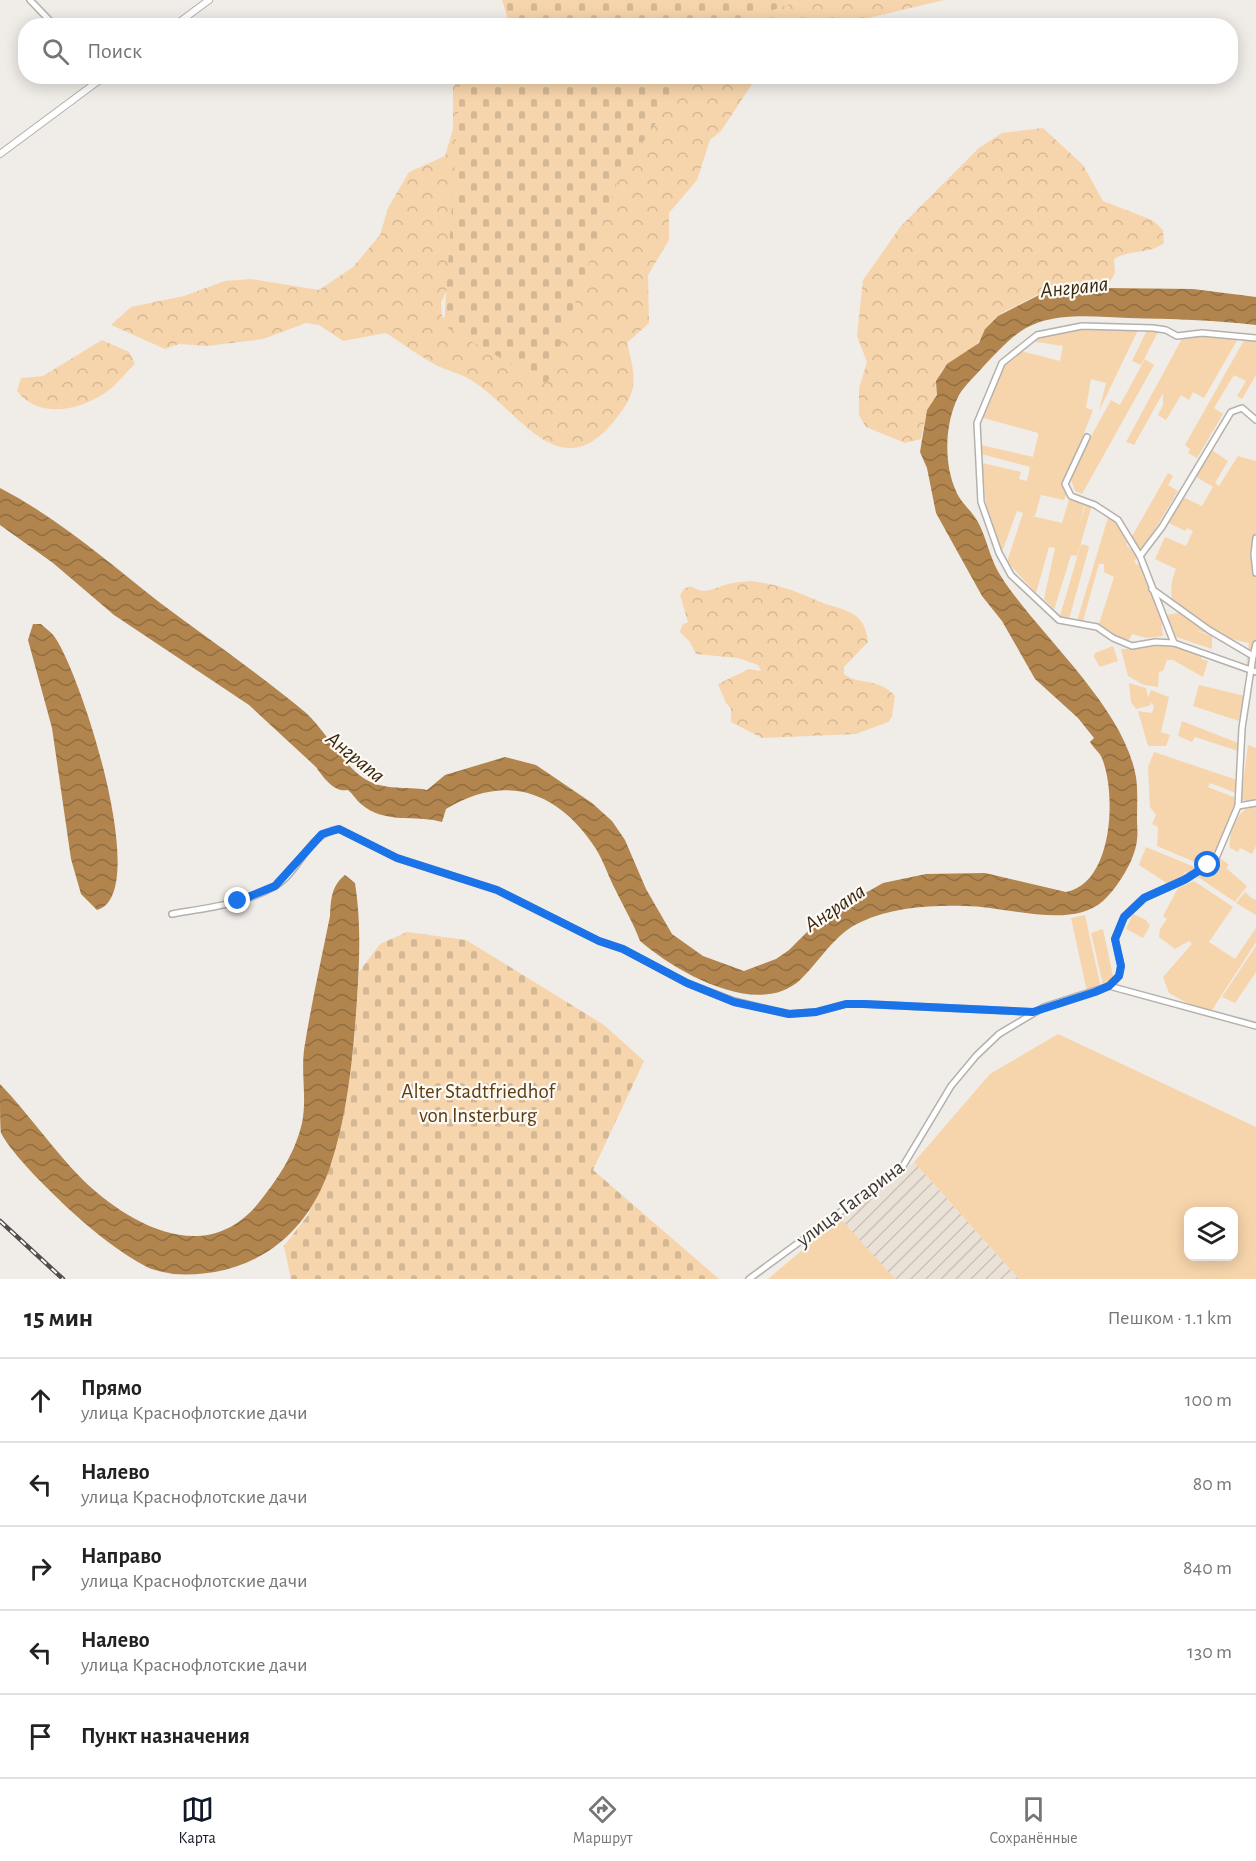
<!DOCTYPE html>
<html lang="ru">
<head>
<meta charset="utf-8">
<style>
	body { margin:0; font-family:"Alegreya Sans",sans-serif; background:#f2f2f2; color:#222 }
	.controls { position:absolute; right:18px; bottom:18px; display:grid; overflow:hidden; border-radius:12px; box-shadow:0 3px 15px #0003 }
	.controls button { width:54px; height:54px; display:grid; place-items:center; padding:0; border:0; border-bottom:2px solid #e0e0e0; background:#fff; color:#222; font:30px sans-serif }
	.stop { position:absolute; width:18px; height:18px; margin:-14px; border:4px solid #1a73e8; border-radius:50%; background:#fff }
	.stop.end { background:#1a73e8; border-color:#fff; box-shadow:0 2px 6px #0008 }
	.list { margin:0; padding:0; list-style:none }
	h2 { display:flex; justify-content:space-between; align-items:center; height:78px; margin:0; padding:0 24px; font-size:26px }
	h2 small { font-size:20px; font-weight:400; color:#767676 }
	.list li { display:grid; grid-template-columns:39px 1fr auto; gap:18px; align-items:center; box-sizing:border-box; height:84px; padding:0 24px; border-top:2px solid #e0e0e0 }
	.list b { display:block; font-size:22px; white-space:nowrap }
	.list p { margin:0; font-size:20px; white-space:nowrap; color:#767676 }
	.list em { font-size:20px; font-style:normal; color:#767676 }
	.icon { flex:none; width:33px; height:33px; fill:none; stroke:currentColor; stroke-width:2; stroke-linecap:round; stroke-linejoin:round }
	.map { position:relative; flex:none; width:1256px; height:1279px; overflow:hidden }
	.search { position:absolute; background:#fff; box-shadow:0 3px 15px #0003; left:18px; right:18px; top:18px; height:66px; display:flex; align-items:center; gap:15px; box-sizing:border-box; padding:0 21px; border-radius:24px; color:#767676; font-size:22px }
	.sheet { height:498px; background:#fff }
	nav { display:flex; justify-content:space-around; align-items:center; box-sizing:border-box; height:84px; border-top:2px solid #e0e0e0; background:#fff; font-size:16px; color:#767676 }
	nav a { display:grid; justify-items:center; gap:3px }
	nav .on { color:#111827 }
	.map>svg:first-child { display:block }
	.industrial { fill:url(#industrial-furrows) }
	.green { fill:#f7d5ac; fill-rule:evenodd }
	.forest { fill:url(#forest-crowns) }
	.cemetery { fill:url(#cemetery-stones) }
	.water { fill:url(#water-waves) }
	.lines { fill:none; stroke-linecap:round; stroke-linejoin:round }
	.minor-casing { stroke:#b4b1ad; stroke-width:8 }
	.tertiary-casing { stroke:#b4b1ad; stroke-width:8 }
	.minor { stroke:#fff; stroke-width:5 }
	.tertiary { stroke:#fff; stroke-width:6 }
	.rail-casing { stroke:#4f4e4b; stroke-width:4.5 }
	.rail { stroke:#fdf9f5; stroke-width:2; stroke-dasharray:7; stroke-linecap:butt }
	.route { stroke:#1a73e8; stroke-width:8 }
	.labels { text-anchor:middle; stroke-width:4.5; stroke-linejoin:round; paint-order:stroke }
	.park-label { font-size:21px; fill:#5c3d10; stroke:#fdf9f5 }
	.street-label { font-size:21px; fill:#393836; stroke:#fdf9f5 }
	.water-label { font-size:22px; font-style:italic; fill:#39260c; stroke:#fdf9f5 }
</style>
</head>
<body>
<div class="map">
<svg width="1256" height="1279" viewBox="0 0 1256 1279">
	<defs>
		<pattern id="industrial-furrows" width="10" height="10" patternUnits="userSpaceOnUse" patternTransform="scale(1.5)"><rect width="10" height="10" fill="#ebe2d7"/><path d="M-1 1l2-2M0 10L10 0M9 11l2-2" fill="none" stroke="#cac3b9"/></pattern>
		<pattern id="forest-crowns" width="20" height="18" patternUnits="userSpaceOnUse" patternTransform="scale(1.5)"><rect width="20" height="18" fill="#f7d5ac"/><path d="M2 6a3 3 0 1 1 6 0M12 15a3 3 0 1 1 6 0" fill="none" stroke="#d4b895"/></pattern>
		<pattern id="cemetery-stones" width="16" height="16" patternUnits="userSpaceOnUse" patternTransform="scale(1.5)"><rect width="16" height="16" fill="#f7d5ac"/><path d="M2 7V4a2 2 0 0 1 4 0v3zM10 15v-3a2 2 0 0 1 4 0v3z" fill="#d4b895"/></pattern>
		<pattern id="water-waves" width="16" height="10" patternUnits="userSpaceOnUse" patternTransform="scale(1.5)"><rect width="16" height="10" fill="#b1854d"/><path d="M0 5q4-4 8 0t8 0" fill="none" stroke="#916e41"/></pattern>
	</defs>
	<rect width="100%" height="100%" fill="#f0ece8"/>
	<polygon class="industrial" points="914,1162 1019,1279 886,1279 840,1218"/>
	<g class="green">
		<path d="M1140 326 1099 411 1106 383 1091 379 1086 408 1093 410 1063 487 1068 492 1064 500 1041 495 1035 516H1032L1062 523 1070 496 1085 502 1080 523 1086 503 1092 505 1077 556 1071 555 1054 610 1044 599 1055 548 1049 547 1036 593 1007 562 1023 513 1017 511 1002 552 986 505 982 463 1021 472 1019 479 1027 481 1030 467 981 454V445L1033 457 1038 436V433L980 417C988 392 991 365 1013 349L1060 361 1063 346 1030 341V337C1061 319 1106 326 1140 326Z"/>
		<polygon points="1149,326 1160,328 1141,365 1132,361"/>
		<polygon points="1185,333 1240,335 1204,398 1193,392 1189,400 1181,395 1166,420 1158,415 1163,405 1163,393 1134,445 1126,442"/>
		<polygon points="1247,335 1256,336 1256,375 1242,399 1237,396 1246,381 1234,375 1214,408 1223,414 1197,458 1188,453 1190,449 1185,445"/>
		<polygon points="1145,359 1154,365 1082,494 1075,491 1071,480 1072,471 1111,400 1120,405"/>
		<path d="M1209 448 1228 461 1215 483 1219 486 1238 456 1256 461V671L1246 666 1249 643 1193 630 1212 636V649L1176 637 1166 615 1179 613C1168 600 1170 583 1176 569L1155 559 1165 537 1186 546 1193 531 1187 528 1185 531 1167 522 1181 496 1202 506 1213 487 1193 475Z"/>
		<polygon points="1168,473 1173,476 1168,485 1178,491 1142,551 1131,538"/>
		<polygon points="1109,514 1127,539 1127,546 1138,555 1134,562 1138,565 1140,561 1142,572 1161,617 1163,636 1146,638 1132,634 1129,640 1115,637 1099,624 1114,577 1104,572 1104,564 1099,564 1083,621 1077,621"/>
		<polygon points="1081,544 1089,546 1088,551 1069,619 1060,616"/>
		<polygon points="1167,643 1203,654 1201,659 1208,661 1203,677 1173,660 1167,660 1163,671 1159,672 1158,687 1144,685 1128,676 1121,649 1133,649"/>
		<polygon points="1113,646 1118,661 1100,667 1094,657 1095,653"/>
		<polygon points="1129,683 1146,688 1148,697 1151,690 1169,697 1161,732 1170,735 1166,746 1148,746 1138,711 1152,713 1154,706 1150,702 1151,705 1136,709 1131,702"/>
		<polygon points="1199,685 1245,696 1239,721 1193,706"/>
		<polygon points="1182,721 1238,743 1238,751 1195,737 1192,742 1178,736"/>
		<polygon points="1248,745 1256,748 1256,801 1241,800"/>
		<path d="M1154 752 1237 780 1236 793 1210 783 1208 787 1236 798C1234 815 1221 860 1204 866L1157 846 1158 827 1152 824 1156 815 1150 807 1148 767Z"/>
		<path d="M1256 805V846L1252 854 1240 848 1238 852 1230 848C1228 832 1239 806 1256 805Z"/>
		<polygon points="1146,847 1202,870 1192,875 1185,872 1181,878 1168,884 1139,865"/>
		<polygon points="1220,858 1229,865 1226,868 1247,886 1235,902 1198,877"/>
		<polygon points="1194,881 1233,907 1209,942 1235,959 1256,928 1256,942 1212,1010 1194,1007 1169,993 1163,977 1192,944 1189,941 1175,949 1159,937 1160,929 1167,919 1163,916 1178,888"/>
		<polygon points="1245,892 1254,900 1256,899 1256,915 1236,903"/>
		<polygon points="1133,914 1146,920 1150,926 1143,938 1126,929"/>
		<polygon points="1085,915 1101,988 1087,992 1071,918"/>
		<polygon points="1103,929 1114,981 1103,985 1091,933"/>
		<polygon points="1256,946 1256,972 1235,1003 1222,997"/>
		<path d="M1058 1034 1256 1127V1279H1019L914 1162 990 1074ZM1188 1212H1234V1256H1188Z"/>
		<polygon points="840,1218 895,1279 768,1279"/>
	</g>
	<g class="forest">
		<polygon points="769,0 944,0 864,19 854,25 727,26"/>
		<path d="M458 77H504L477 262 447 290 441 302 442 316 452 324 588 235 663 77H769L752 84 721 131 710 140 697 180 669 213V240L648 275 649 323 627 343C636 379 639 390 615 420 560 489 521 413 474 382 463 374 448 371 436 365 419 356 402 343 386 333L343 341 319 325 306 323 263 339 207 346 179 344 165 349 111 325 131 307 184 296 225 281 251 279 319 290 353 267 380 235 388 208 409 172 445 156 453 129V88Z"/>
		<path d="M1043 128 1083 165 1103 201 1152 220 1163 230 1164 243C1148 255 1130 249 1114 259L1115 273 1106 288C1073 277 1047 289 1018 305 1009 309 998 314 991 322 984 329 983 339 976 345 956 363 934 362 937 395L927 410 921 439 905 443 866 427 859 415V388L867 362 857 336 863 280 901 226 979 148 1002 133Z"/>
		<path d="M102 340 129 352 135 364C125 373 116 386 105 393 78 411 39 419 17 391L21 378 43 376Z"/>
		<path d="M751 581C777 584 795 591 818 601 841 611 865 608 868 642L844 667V674C857 685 878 677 895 696L892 717 888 722 856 734 762 738 731 722V708L726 703 718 684 749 669 761 671 758 665 738 658 696 654 690 642 680 632 682 625 688 622 680 595 684 589 690 586C705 594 707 591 722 586 731 582 742 582 751 581Z"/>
	</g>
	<g class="cemetery">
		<polygon points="502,0 802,0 744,20 738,25 510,26"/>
		<polygon points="487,77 687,77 618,179 547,384 444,326 460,85"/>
		<polygon points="407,932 466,940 604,1025 644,1061 593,1170 719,1279 291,1279 284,1246 308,1215 344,1111 354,1045 359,972 380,944"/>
	</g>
	<g class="water">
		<path d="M1072 283 1094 284 1106 288 1193 289 1256 297V325C1213 320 1171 319 1129 318 1100 317 1065 313 1037 323 1016 330 997 352 982 368 975 376 965 385 959 395 945 422 943 462 956 491 961 504 974 512 980 526 988 543 991 562 1002 578 1040 636 1124 707 1136 777 1138 791 1137 805 1137 819 1137 826 1138 833 1137 840 1135 860 1118 887 1103 901 1071 930 1006 906 965 906 932 905 892 907 861 922 835 933 820 961 800 980 758 1019 676 972 640 941 634 924 624 908 616 891 609 878 604 862 596 849 559 792 507 772 446 809L442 822C415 814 385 825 361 804 356 800 353 794 348 790 334 793 323 777 316 767L249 705 114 615 53 563 0 525V488C58 518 108 562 159 602 208 639 258 673 305 712 324 728 344 767 365 779 385 791 406 786 427 790L445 775 505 757 536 765 592 803 612 821 625 840 646 889 672 934 703 956 744 971 776 959 789 950 820 919 883 883 926 874 985 873 1066 892C1113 883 1116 796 1103 761 1101 753 1094 749 1090 742L1094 738 1078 718 1035 679 1002 621 982 596 936 513 927 468 920 452 927 410 937 395 936 381 947 364 979 343 985 329 998 316 1053 288Z"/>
		<path d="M33 624H41C45 628 51 632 54 636 80 671 153 895 97 910L81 894 71 859 52 728 28 640Z"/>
		<path d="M345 875 355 883C362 927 359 971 356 1014 352 1067 346 1121 329 1170 305 1238 250 1279 173 1274 165 1272 155 1271 147 1267 119 1252 94 1232 71 1211 52 1193 13 1156 1 1133 0 1125 0 1095 0 1084 29 1114 53 1150 83 1180 130 1225 204 1266 256 1206 276 1182 295 1154 302 1123 307 1099 301 1074 304 1050 311 1005 321 961 330 916 331 900 331 886 345 875Z"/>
	</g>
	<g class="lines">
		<g class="minor-casing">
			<g id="minor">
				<polyline points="30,0 55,26"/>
				<polyline points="1256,338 1202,333 1177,336 1166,330 1153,328 1082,326 1037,335 1002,363 977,423 981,502 999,553 1011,575 1059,620 1097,627 1113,638 1132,646 1155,642 1174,643 1256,672"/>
				<polyline points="1087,437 1065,484 1071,496 1095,505 1118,520 1140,556 1174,643"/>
				<polyline points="1256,538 1254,554 1256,573"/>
				<polyline points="1140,556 1162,527 1231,412 1242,408 1256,420"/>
				<polyline points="1253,656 1256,644"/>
				<polyline points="1238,806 1256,803"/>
				<path d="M172 914C206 908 245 904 275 886 301 871 307 833 339 829L397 858 497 890 599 941 623 949 687 983 734 1001 789 1014 816 1012 846 1004H864L1032 1012"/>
				<polyline points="1109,986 1256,1026"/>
				<polyline points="749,1279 903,1166 951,1086 976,1056 999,1034 1044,1007 1109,986 1119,976 1121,966 1115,939 1124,917 1144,898 1188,878 1216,858 1238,806 1242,728 1253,656 1209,630 1152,589"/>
			</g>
		</g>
		<g class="tertiary-casing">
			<g id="tertiary">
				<polyline points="174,26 209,0"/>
				<polyline points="0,154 105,76"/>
			</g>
		</g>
		<use href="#minor" class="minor"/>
		<use href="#tertiary" class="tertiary"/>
		<g class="rail-casing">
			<polyline id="rail" points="0,1221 63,1279"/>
		</g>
		<use href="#rail" class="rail"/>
	</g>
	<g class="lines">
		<polyline class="route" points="238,901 275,886 322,834 339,829 397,858 497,890 599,941 623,949 687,983 734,1002 789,1014 816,1012 846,1004 864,1004 1033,1012 1095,992 1109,986 1119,976 1121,966 1115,939 1124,917 1144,898 1184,880 1208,865"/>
	</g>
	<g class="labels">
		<g class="park-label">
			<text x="478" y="1098">Alter Stadtfriedhof<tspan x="478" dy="24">von Insterburg</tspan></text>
		</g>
		<g class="street-label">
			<text transform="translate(850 1203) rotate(-37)" y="7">улица Гагарина</text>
		</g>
		<g class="water-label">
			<text transform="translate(1074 286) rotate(-6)" y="8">Анграпа</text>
			<text transform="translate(356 756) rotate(39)" y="8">Анграпа</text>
			<text transform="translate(834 907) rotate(-34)" y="8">Анграпа</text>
		</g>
	</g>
</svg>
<div class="controls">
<button><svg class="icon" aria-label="layers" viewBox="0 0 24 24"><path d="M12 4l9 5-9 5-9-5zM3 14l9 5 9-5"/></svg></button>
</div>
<div class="stop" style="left:1208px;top:865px"></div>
<div class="stop end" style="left:238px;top:901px"></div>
<div class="search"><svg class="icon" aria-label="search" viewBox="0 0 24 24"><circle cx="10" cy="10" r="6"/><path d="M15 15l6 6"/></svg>Поиск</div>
</div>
<section class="sheet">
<h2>15 мин<small>Пешком · 1.1 km</small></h2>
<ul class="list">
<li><svg class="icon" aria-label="ahead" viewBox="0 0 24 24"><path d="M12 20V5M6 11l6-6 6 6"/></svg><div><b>Прямо</b><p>улица Краснофлотские дачи</p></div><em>100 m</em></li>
<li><svg class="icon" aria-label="left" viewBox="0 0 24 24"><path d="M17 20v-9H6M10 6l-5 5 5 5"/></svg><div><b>Налево</b><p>улица Краснофлотские дачи</p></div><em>80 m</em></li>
<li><svg class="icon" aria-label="right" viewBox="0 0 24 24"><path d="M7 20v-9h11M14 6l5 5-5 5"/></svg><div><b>Направо</b><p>улица Краснофлотские дачи</p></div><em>840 m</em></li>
<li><svg class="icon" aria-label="left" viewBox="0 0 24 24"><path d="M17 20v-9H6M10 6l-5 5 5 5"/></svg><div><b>Налево</b><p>улица Краснофлотские дачи</p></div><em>130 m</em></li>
<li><svg class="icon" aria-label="arrive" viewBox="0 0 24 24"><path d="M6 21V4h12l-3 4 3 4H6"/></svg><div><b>Пункт назначения</b></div></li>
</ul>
</section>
<nav>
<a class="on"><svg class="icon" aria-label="map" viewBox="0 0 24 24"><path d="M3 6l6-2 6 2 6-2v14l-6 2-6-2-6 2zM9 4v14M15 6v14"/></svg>Карта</a>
<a><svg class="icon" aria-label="directions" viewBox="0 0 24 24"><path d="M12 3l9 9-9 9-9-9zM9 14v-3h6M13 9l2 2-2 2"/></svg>Маршрут</a>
<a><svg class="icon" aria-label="saved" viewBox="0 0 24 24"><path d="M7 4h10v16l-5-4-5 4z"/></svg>Сохранённые</a>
</nav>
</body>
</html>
